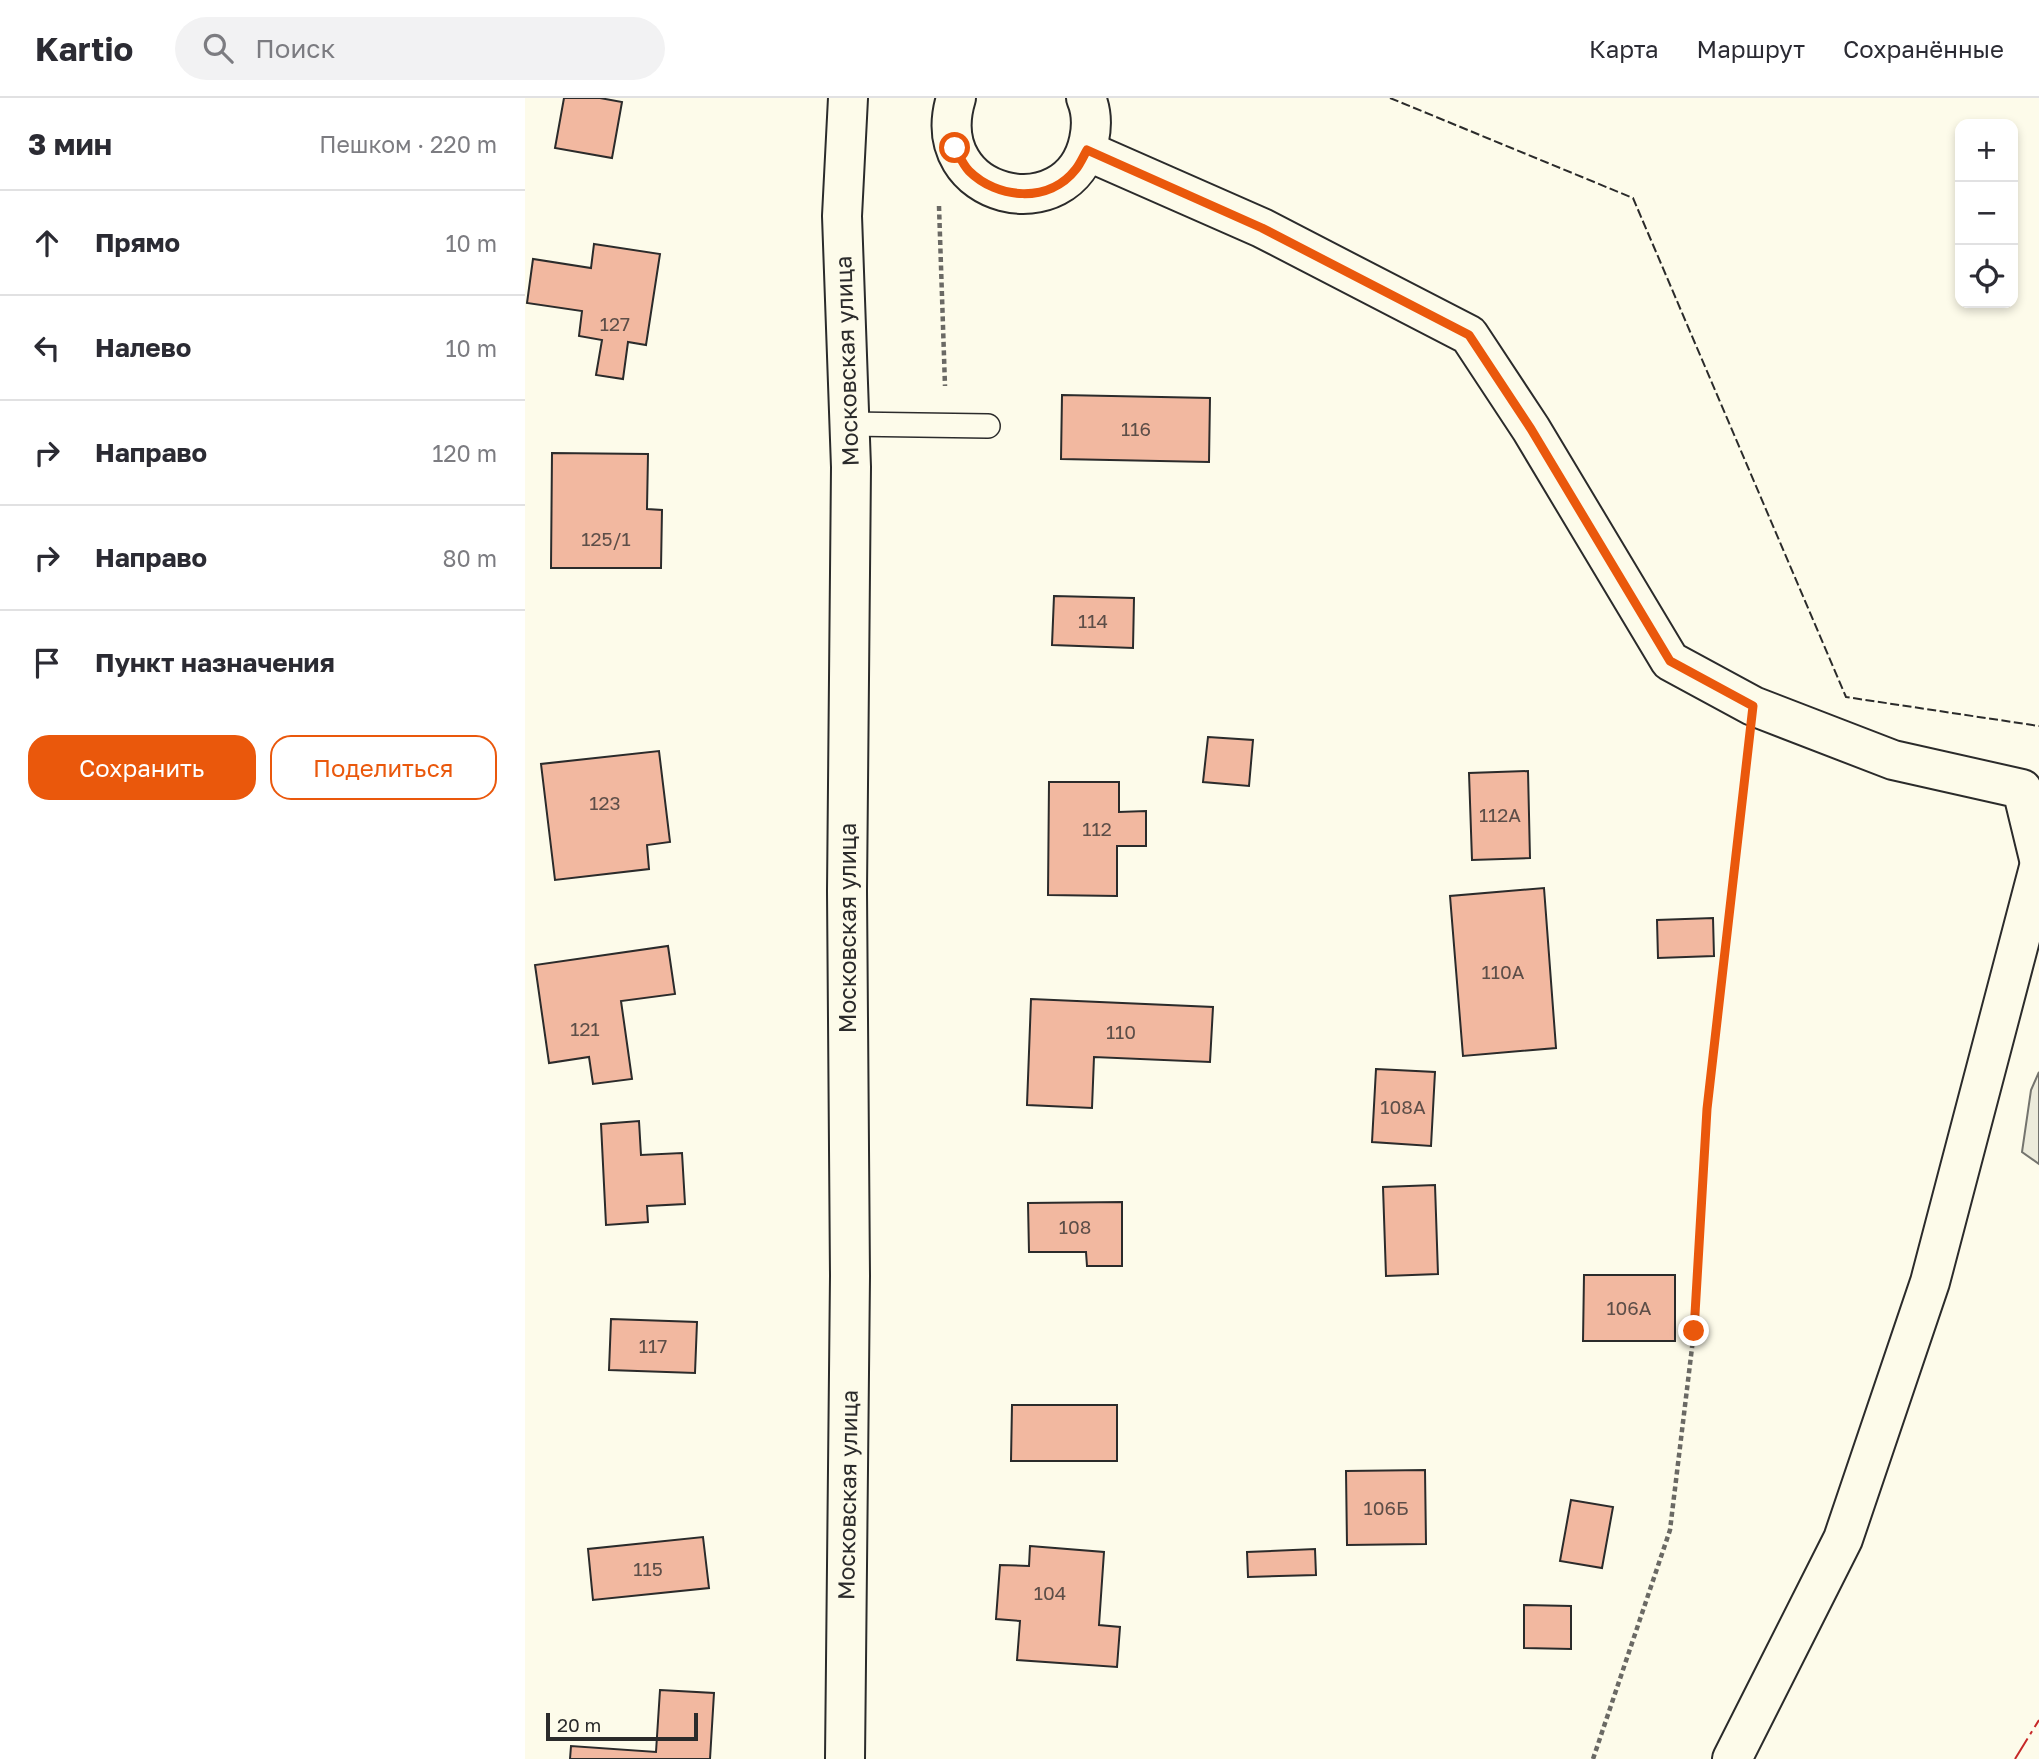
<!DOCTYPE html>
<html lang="ru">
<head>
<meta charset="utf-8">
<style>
	body { margin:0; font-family:"Golos Text",sans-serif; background:#f2f2f3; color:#2b2b33 }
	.controls { position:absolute; right:21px; top:21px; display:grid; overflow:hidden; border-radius:14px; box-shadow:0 4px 10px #0003 }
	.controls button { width:63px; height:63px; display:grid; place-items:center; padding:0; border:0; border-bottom:2px solid #e1e1e2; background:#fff; color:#2b2b33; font:35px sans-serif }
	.scale { position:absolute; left:21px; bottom:18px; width:152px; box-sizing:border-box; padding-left:7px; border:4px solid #2b2b2b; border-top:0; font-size:19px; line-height:24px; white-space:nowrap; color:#2b2b2b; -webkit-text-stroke:5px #fdfbea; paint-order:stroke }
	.stop { position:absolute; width:21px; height:21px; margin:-16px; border:5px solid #ea580c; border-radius:50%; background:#fff }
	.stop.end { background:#ea580c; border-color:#fff; box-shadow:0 2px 7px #0008 }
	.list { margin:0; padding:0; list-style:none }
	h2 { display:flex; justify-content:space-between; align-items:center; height:91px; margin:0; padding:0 28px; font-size:30px }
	h2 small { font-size:23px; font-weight:400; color:#7c7c81 }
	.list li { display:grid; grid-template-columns:46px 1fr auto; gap:21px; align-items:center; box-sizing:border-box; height:105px; padding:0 28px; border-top:2px solid #e1e1e2 }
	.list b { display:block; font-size:26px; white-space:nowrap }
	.list em { font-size:23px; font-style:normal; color:#7c7c81 }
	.actions { display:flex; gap:14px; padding:21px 28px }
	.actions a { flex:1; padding:16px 0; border:2px solid #ea580c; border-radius:21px; text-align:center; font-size:24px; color:#ea580c }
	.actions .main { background:#ea580c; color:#fff }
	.icon { flex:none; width:38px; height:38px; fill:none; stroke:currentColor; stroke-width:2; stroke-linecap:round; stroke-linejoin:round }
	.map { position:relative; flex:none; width:1514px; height:1661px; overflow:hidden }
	header { display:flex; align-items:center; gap:42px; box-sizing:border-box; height:98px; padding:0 35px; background:#fff; border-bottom:2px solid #e1e1e2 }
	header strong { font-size:33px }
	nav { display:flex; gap:38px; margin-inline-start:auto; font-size:24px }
	.search { width:490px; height:63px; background:#f2f2f3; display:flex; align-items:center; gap:18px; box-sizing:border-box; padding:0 24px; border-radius:38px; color:#7c7c81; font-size:26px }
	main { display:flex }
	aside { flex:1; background:#fff }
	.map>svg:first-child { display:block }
	.green { fill:#ecebdb; stroke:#74746e; stroke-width:2 }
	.building { fill:#f2b8a0; stroke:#2b2b2b; stroke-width:2 }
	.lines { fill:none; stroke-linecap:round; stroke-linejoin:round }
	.service-casing { stroke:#2b2b2b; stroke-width:26 }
	.minor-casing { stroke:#2b2b2b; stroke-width:42 }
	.path { stroke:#6a6964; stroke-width:4.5; stroke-dasharray:5 3.5; stroke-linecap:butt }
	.service { stroke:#fdfbea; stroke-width:23 }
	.minor { stroke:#fdfbea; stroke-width:38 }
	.fence { stroke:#2b2b2b; stroke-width:2; stroke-dasharray:9 3.5; stroke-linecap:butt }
	.power { stroke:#c62828; stroke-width:2; stroke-dasharray:24 5 3.5 5; stroke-linecap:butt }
	.route { stroke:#ea580c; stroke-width:9 }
	.labels { text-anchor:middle; stroke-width:5; stroke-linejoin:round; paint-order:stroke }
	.number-label { font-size:19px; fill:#5d4e48 }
	.street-label { font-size:23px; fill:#2b2b2b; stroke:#fdfbea }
</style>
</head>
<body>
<header>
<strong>Kartio</strong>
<div class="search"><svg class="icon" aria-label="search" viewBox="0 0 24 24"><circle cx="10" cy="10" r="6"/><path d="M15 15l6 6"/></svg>Поиск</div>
<nav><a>Карта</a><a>Маршрут</a><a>Сохранённые</a></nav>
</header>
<main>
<aside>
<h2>3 мин<small>Пешком · 220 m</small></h2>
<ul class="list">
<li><svg class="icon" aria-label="ahead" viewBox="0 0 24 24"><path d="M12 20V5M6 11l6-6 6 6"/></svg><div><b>Прямо</b></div><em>10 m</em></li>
<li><svg class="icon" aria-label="left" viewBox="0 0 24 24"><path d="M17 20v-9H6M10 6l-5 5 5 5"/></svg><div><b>Налево</b></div><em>10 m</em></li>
<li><svg class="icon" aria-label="right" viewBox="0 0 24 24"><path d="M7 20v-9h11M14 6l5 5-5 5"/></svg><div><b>Направо</b></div><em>120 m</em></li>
<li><svg class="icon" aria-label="right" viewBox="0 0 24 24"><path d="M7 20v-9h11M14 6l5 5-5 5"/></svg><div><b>Направо</b></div><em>80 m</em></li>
<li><svg class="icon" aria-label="arrive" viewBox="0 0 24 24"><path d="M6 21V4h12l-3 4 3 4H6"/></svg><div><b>Пункт назначения</b></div></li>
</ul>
<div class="actions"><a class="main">Сохранить</a><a>Поделиться</a></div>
</aside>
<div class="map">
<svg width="1514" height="1661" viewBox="0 0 1514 1661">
	<rect width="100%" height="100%" fill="#fdfbea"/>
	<polygon class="green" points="1514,974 1514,1066 1497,1054 1506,992"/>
	<g class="building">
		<polygon points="39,0 75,0 97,4 87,60 30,50"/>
		<polygon points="69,146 135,156 121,247 103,244 98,281 71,277 77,242 54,238 57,213 2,205 8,161 66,170"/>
		<polygon points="537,297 685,300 684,364 536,361"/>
		<polygon points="27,355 123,356 122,411 137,412 136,470 26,470"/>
		<polygon points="529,498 609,500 608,550 527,547"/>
		<polygon points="683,639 728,642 724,688 678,684"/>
		<polygon points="134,653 145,744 122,747 124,771 30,782 16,666"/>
		<polygon points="1003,673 1005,760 947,762 944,675"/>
		<polygon points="524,684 594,684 594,714 621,713 621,748 592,748 592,798 523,797"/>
		<polygon points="1019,790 1031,950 938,958 925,798"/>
		<polygon points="1188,820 1189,858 1133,860 1132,822"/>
		<polygon points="143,848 150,896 96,903 107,981 68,986 64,959 24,965 10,867"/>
		<polygon points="506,901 688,909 685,964 569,959 567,1010 502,1007"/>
		<polygon points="851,971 910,974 906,1048 847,1044"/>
		<polygon points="114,1023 116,1057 157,1055 160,1106 122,1108 123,1124 81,1127 76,1026"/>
		<polygon points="910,1087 913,1176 861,1178 858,1089"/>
		<polygon points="597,1104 597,1168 562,1168 561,1154 504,1154 503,1105"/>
		<polygon points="1059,1177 1150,1177 1150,1243 1058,1243"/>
		<polygon points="86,1221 172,1224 170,1275 84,1272"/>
		<polygon points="487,1307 592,1307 592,1363 486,1363"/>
		<polygon points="900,1372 901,1446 822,1447 821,1373"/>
		<polygon points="1046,1402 1088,1409 1077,1470 1035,1463"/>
		<polygon points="178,1439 184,1490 68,1502 63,1451"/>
		<polygon points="505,1448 579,1454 574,1527 595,1529 592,1569 492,1562 495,1523 471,1521 475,1467 504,1468"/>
		<polygon points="790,1451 791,1477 723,1479 722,1454"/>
		<polygon points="999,1507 1046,1508 1046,1551 999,1550"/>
		<polygon points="135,1592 189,1595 185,1661 45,1661 46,1648 131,1654"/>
	</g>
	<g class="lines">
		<g class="service-casing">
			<polyline id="service" points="324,326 463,328"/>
		</g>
		<g class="minor-casing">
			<g id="minor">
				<path d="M431 0C400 102 545 133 564 42 567 28 567 14 561 0"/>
				<polyline points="562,53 737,130 944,237 1006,331 1145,563 1228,608 1368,662 1497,691 1514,761"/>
				<polyline points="320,1661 325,1178 322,793 326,369 317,118 323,0"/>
				<polyline points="1207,1661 1318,1441 1405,1184 1514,769"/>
			</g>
		</g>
		<g class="path">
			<polyline points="414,108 420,288"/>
			<polyline points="1068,1661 1145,1432 1169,1233 1182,1011 1223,654"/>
		</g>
		<use href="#service" class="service"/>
		<use href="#minor" class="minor"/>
		<polyline class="fence" points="865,0 1108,100 1321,599 1514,628"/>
		<polyline class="power" points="1490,1661 1514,1622"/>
	</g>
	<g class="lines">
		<path class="route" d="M430 50C434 57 438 67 444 73 472 101 524 106 551 71 555 66 558 59 562 52L737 130 944 237 1006 331 1145 563 1228 608 1182 1011 1169 1233"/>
	</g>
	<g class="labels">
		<g class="number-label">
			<text x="90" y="233">127</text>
			<text x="611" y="338">116</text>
			<text x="81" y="448">125/1</text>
			<text x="568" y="530">114</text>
			<text x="80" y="712">123</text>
			<text x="975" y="724">112А</text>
			<text x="572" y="738">112</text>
			<text x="978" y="881">110А</text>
			<text x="60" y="938">121</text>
			<text x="596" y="941">110</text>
			<text x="878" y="1016">108А</text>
			<text x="550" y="1136">108</text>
			<text x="1104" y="1217">106А</text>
			<text x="128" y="1255">117</text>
			<text x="861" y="1417">106Б</text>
			<text x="123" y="1478">115</text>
			<text x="525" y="1502">104</text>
		</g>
		<g class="street-label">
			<text transform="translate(322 263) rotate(-92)" y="8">Московская улица</text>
			<text transform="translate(323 830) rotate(-90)" y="8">Московская улица</text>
			<text transform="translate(323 1397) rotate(-89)" y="8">Московская улица</text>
		</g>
	</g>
</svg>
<div class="controls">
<button>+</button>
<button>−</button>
<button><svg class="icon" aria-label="locate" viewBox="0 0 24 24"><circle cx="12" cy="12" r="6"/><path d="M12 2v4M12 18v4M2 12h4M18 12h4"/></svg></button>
</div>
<div class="scale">20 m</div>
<div class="stop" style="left:430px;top:50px"></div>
<div class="stop end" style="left:1169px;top:1233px"></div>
</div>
</main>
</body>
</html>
